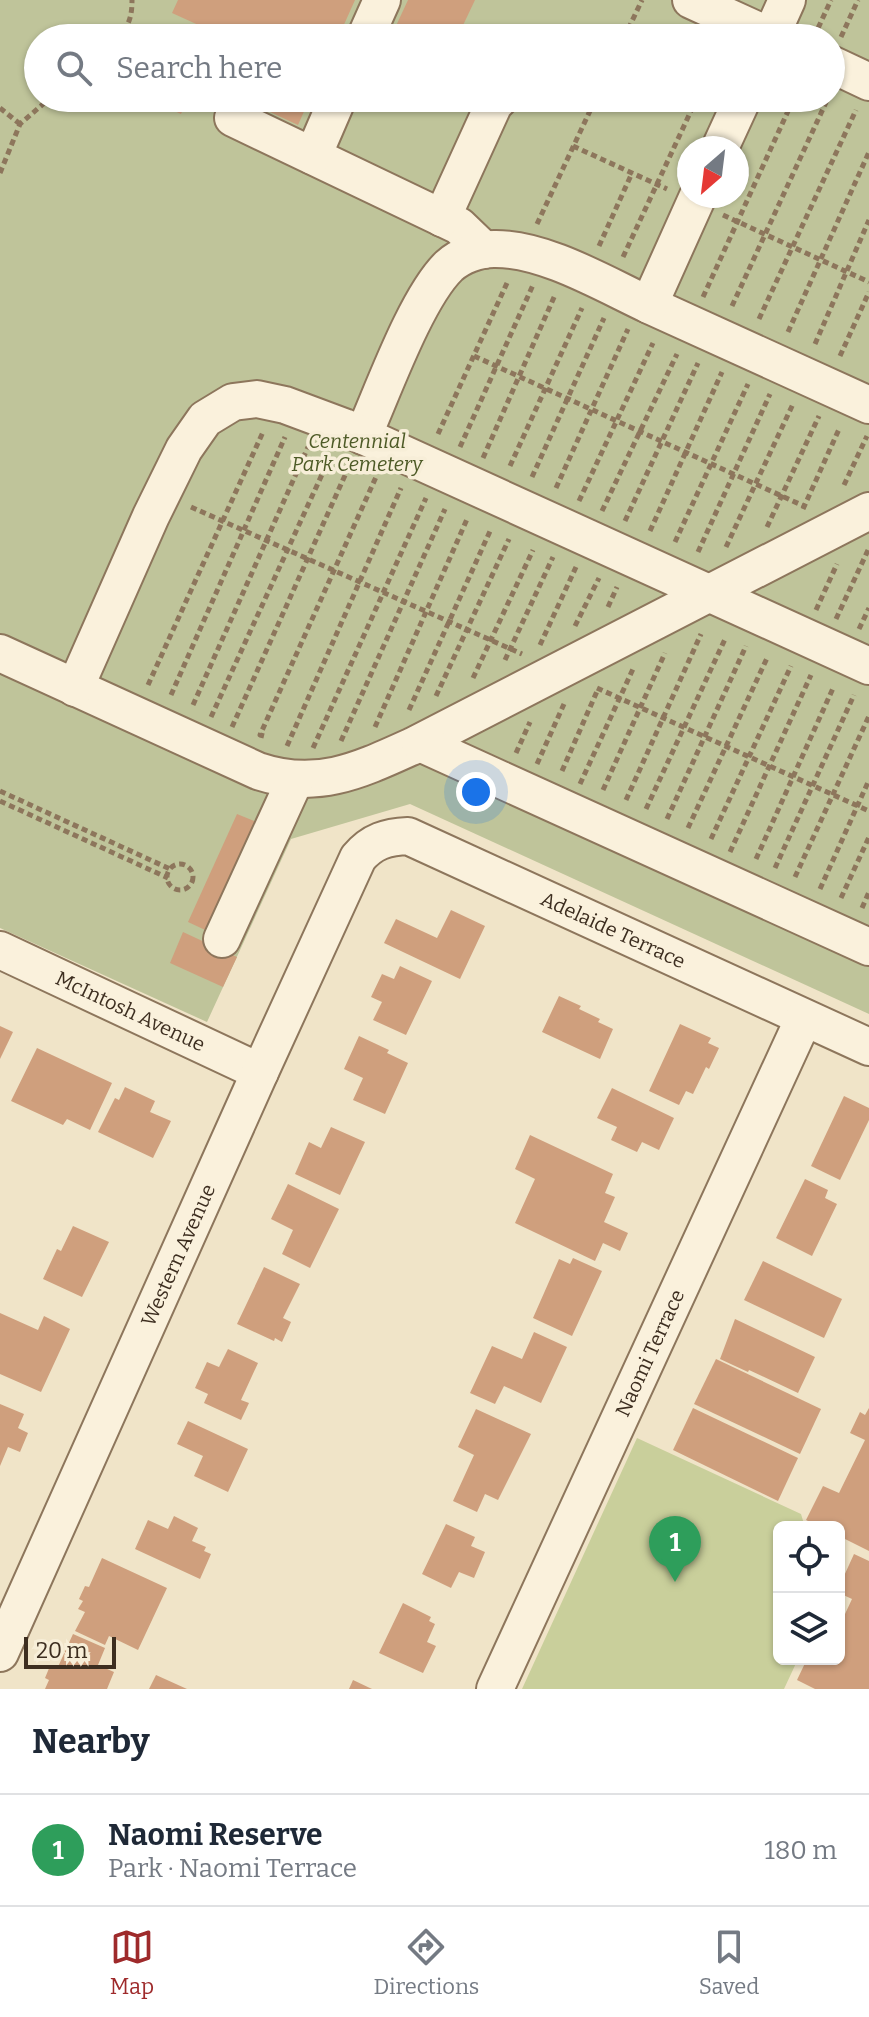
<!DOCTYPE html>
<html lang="en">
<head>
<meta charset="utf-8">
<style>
	body { margin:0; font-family:Bitter,serif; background:#f6f6f7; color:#1f2937 }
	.controls { position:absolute; right:24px; bottom:24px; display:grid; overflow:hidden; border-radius:12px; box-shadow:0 2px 6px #0004 }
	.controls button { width:72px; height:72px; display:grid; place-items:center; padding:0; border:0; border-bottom:2px solid #e0e1e3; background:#fff; color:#1f2937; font:40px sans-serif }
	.compass { position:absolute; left:677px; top:136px; width:72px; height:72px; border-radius:50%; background:#fff; box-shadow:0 2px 6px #0004; rotate:208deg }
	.scale { position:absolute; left:24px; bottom:20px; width:92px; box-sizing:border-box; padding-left:8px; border:4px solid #3d2e20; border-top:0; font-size:22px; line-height:28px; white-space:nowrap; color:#3d2e20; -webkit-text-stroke:6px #f7eed8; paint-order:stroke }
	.you { position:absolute; left:476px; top:792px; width:28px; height:28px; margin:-20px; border:6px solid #fff; border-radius:50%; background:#1a73e8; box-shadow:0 0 0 12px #1a73e833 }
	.badge { display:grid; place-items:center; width:52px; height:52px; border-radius:50%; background:#9e2a2b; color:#fff; font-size:26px; font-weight:700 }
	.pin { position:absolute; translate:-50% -66px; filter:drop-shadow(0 2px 4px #0008) }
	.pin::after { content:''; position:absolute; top:42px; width:28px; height:24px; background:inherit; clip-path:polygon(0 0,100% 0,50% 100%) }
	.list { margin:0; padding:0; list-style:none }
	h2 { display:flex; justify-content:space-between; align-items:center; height:104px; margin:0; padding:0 32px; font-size:34px }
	h2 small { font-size:26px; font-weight:400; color:#747a83 }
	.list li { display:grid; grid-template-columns:52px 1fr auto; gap:24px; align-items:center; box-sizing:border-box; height:112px; padding:0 32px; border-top:2px solid #e0e1e3 }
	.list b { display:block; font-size:30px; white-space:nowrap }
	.list p { margin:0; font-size:26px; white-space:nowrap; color:#747a83 }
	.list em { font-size:26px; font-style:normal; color:#747a83 }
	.icon { flex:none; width:44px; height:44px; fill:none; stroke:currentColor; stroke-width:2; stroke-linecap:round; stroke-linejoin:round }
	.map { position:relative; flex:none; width:869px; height:1689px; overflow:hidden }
	.search { position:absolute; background:#fff; box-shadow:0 2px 6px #0004; left:24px; right:24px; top:24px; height:88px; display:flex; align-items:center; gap:20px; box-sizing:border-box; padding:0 28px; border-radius:44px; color:#747a83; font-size:30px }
	.sheet { height:216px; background:#fff }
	nav { display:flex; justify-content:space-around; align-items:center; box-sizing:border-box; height:112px; border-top:2px solid #e0e1e3; background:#fff; font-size:22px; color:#747a83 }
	nav a { display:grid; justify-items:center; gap:4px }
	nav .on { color:#9e2a2b }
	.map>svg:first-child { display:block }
	.green { fill:#c9cf9b }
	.cemetery { fill:#bfc49a; fill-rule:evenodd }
	.building { fill:#cf9f7d }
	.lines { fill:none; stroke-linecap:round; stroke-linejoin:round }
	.minor-casing { stroke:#8d765c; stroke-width:40 }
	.path { stroke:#8d765c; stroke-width:5; stroke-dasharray:6 4; stroke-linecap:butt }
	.minor { stroke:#faf1dc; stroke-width:36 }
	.labels { text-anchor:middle; stroke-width:7; stroke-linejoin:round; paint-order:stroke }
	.park-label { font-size:20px; font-style:italic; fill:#4d5a26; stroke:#f7eed8 }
	.street-label { font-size:20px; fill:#3d2e20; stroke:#f7eed8 }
</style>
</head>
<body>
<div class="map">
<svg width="869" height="1689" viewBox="0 0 869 1689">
	<rect width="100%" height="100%" fill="#f0e4c8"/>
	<polygon class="green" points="637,1438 801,1514 805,1527 779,1527 779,1659 798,1659 784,1689 522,1689"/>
	<path class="cemetery" d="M0 0H869V1014L410 804 291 839 207 1022 0 928ZM38 38H831V98H38ZM689 148H737V196H689Z"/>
	<g class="building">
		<polygon points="178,0 355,0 338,38 200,38 205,28 172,13"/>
		<polygon points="408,0 475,0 457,38 417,38 395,28"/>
		<polygon points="111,98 157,98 146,108 138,111 120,107"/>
		<polygon points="173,98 188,98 181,114 168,108"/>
		<polygon points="240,98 310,98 298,125"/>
		<polygon points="237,814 266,826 216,935 188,922"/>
		<polygon points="451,910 485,926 460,979 384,943 396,919 437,938"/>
		<polygon points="183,932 237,957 223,987 170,963"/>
		<polygon points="400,966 432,981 406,1035 373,1020 382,1002 371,997 382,974 394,979"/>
		<polygon points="559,996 581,1006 579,1009 600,1019 598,1022 613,1029 600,1059 542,1032"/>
		<polygon points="680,1024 711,1038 708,1043 719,1048 709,1069 706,1067 693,1094 686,1091 679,1105 649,1091"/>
		<polygon points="0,1026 13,1032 0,1059"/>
		<polygon points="359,1036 389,1050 387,1053 408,1063 385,1114 353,1100 363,1078 344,1069"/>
		<polygon points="37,1048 112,1083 90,1130 67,1119 63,1125 11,1101"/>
		<polygon points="125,1087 155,1101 150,1112 171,1121 153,1158 98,1132 115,1098 119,1100"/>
		<polygon points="612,1088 674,1118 659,1150 642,1142 637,1152 611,1140 617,1127 597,1118"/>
		<polygon points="844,1096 869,1108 869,1120 840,1180 811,1166"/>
		<polygon points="331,1127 365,1142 340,1195 295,1174 309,1142 321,1148"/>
		<polygon points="530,1135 613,1174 605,1193 615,1197 604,1222 628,1233 620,1251 603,1243 595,1261 515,1223 535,1179 515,1169"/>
		<polygon points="805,1179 828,1190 825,1198 837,1204 812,1256 776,1238"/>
		<polygon points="288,1184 339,1209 310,1268 282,1254 293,1230 271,1219"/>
		<polygon points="73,1226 109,1242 82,1297 43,1279 57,1249 61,1251"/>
		<polygon points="573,1258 602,1271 572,1336 533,1318 559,1259 570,1264"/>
		<polygon points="763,1261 842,1299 824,1338 744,1300"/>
		<polygon points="264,1267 300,1284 283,1318 291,1322 282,1342 275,1338 274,1341 237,1324"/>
		<polygon points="0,1313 38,1330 44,1316 70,1329 41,1392 0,1374"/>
		<polygon points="735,1319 815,1357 798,1393 749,1370 748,1372 720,1359"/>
		<polygon points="534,1332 567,1347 541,1403 504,1386 495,1404 470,1393 492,1346 522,1359"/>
		<polygon points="228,1349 258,1363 241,1400 249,1403 241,1420 204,1403 208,1394 195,1388 207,1362 219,1367"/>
		<polygon points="716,1359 821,1409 800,1454 694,1404"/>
		<polygon points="0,1404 24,1414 18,1428 28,1433 20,1452 8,1447 0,1466"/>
		<polygon points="693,1408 798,1458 778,1501 673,1450"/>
		<polygon points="869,1408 869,1551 839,1536 839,1527 820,1527 806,1520 823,1486 839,1493 865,1440 850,1433 860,1412 865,1415"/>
		<polygon points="476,1409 531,1434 498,1500 485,1494 477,1512 453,1501 474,1455 458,1447"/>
		<polygon points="188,1421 248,1449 228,1492 194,1476 203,1456 177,1444"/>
		<polygon points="174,1516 198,1528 192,1541 206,1547 204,1551 211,1554 200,1579 135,1549 148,1520 168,1529"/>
		<polygon points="446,1524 475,1537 471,1546 485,1552 474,1578 459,1572 451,1588 422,1574"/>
		<polygon points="854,1554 869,1561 869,1689 815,1689 797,1680 807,1659 839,1659 839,1627 852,1599 839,1593 839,1587"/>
		<polygon points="102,1558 167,1588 138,1650 109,1636 105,1645 75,1631 85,1612 78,1609 83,1601 79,1599 85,1586 89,1587"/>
		<polygon points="403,1603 431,1617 429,1621 435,1624 427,1642 436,1646 423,1673 379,1653"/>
		<polygon points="73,1634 105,1648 98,1665 114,1672 107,1689 45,1689 49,1680 45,1678 50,1666 57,1669"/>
		<polygon points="156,1675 187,1689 149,1689"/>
		<polygon points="353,1680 372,1689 349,1689"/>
	</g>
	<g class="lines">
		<g class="minor-casing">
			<g id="minor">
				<polyline points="691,0 774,38"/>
				<polyline points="365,38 382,0"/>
				<polyline points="770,38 787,0"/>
				<polyline points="831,64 869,82"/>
				<polyline points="233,118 459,226 484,250"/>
				<polyline points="720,148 743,98"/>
				<polyline points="313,156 338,98"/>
				<polyline points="698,196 649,305 869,405"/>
				<polyline points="442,218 494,104 500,98"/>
				<path d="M363 436C383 391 416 298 449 266 460 256 478 249 494 249 544 248 604 284 649 305"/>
				<path d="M0 653 258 771C317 791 360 770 413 746L869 511"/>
				<polyline points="75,688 151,516 184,449 205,419 233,402 257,399 285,405 344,427 869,666"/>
				<polyline points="420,743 869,947"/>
				<polyline points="222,939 295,780"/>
				<path id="s1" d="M0 950 260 1072"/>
				<path id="s2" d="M0 1653 260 1072 358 858C372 841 387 837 408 836L869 1047"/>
				<path id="s3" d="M495 1689 804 1018"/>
			</g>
		</g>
		<g class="path">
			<polyline points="814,37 831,0"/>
			<polyline points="841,37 858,0"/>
			<path d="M116 38C129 27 132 17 132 0"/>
			<polyline points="624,38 642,0"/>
			<polyline points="0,108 20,124"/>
			<polyline points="573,146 667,189"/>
			<polyline points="0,173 20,124 50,98"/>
			<polyline points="723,215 869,282"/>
			<polyline points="537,224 596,98"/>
			<polyline points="599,246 632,173"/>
			<polyline points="623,257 697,98"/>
			<polyline points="703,297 794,98"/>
			<polyline points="732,306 828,98"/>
			<polyline points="759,319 856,110"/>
			<polyline points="788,332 869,152"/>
			<polyline points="815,344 869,220"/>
			<polyline points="474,356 806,507"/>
			<polyline points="840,356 869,292"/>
			<polyline points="438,434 507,283"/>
			<polyline points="460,447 533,285"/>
			<polyline points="483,458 555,295"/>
			<polyline points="510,466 582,308"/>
			<polyline points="532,477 604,318"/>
			<polyline points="844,485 867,436"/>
			<polyline points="556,488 628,329"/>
			<polyline points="579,501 653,343"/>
			<polyline points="191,507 522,654"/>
			<polyline points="803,509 840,427"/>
			<polyline points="602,511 677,354"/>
			<polyline points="625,521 698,363"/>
			<polyline points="767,527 819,416"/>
			<polyline points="650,531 722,372"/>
			<polyline points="675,542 748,384"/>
			<polyline points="726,547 793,404"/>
			<polyline points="698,552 770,394"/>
			<polyline points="608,607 617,587"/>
			<polyline points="816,610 837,564"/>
			<polyline points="836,619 869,548"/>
			<polyline points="575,626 599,578"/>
			<polyline points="859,629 869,608"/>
			<polyline points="540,645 576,567"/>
			<polyline points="505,660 553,557"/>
			<polyline points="473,678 533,550"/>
			<polyline points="148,685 263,432"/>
			<polyline points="597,688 869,811"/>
			<polyline points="171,695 285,437"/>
			<polyline points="436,696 509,539"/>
			<polyline points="193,705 308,447"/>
			<polyline points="409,710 491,529"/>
			<polyline points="211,717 330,457"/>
			<polyline points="232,727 351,462"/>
			<polyline points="375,727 468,517"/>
			<polyline points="264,736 260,735 376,477"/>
			<polyline points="341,741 445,509"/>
			<polyline points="287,746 401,488"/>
			<polyline points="313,748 426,498"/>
			<polyline points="516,753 530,722"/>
			<polyline points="537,764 564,704"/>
			<polyline points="562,771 598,689"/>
			<polyline points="580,784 633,669"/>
			<polyline points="603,790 665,653"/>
			<polyline points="0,791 170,869"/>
			<polyline points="626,800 701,634"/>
			<polyline points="0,801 168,878"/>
			<polyline points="646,809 726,637"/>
			<polyline points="667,819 746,646"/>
			<polyline points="688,828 768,656"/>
			<polyline points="711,839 791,666"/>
			<polyline points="730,852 811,675"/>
			<polyline points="756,859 834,686"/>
			<circle cx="180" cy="877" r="13"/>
			<polyline points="775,868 854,695"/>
			<polyline points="795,877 869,716"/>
			<polyline points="820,889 869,780"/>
			<polyline points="841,898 869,837"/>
			<polyline points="862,908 869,892"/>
		</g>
		<use href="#minor" class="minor"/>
	</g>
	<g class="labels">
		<g class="park-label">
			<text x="357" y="448">Centennial<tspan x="357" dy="23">Park Cemetery</tspan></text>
		</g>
		<g class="street-label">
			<text dy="7" stroke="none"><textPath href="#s2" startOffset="1154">Adelaide Terrace</textPath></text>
			<text dy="7" stroke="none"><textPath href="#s1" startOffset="144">McIntosh Avenue</textPath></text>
			<text dy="7" stroke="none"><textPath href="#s2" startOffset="436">Western Avenue</textPath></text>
			<text dy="7" stroke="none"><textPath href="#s3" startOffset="370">Naomi Terrace</textPath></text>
		</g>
	</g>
</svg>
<div class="controls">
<button><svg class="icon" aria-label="locate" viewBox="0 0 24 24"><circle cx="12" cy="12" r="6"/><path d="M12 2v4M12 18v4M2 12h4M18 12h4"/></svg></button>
<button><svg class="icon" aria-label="layers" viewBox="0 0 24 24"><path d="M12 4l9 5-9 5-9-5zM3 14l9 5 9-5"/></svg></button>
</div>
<svg class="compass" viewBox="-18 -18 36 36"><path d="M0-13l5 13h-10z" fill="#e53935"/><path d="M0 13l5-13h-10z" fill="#747a83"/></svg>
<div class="scale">20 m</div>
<div class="you"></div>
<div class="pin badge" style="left:675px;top:1582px;background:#2e9e5b">1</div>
<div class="search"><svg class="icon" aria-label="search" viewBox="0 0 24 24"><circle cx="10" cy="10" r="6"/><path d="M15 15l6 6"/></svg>Search here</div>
</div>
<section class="sheet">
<h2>Nearby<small></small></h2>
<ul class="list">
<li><span class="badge" style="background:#2e9e5b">1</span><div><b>Naomi Reserve</b><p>Park · Naomi Terrace</p></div><em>180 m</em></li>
</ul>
</section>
<nav>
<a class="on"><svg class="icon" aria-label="map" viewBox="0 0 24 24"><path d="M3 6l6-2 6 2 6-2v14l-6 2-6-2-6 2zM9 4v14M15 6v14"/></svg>Map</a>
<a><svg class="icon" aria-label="directions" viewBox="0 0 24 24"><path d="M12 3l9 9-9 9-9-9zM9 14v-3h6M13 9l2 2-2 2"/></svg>Directions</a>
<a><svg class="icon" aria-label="saved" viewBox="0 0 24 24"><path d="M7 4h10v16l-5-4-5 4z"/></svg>Saved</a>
</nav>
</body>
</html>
